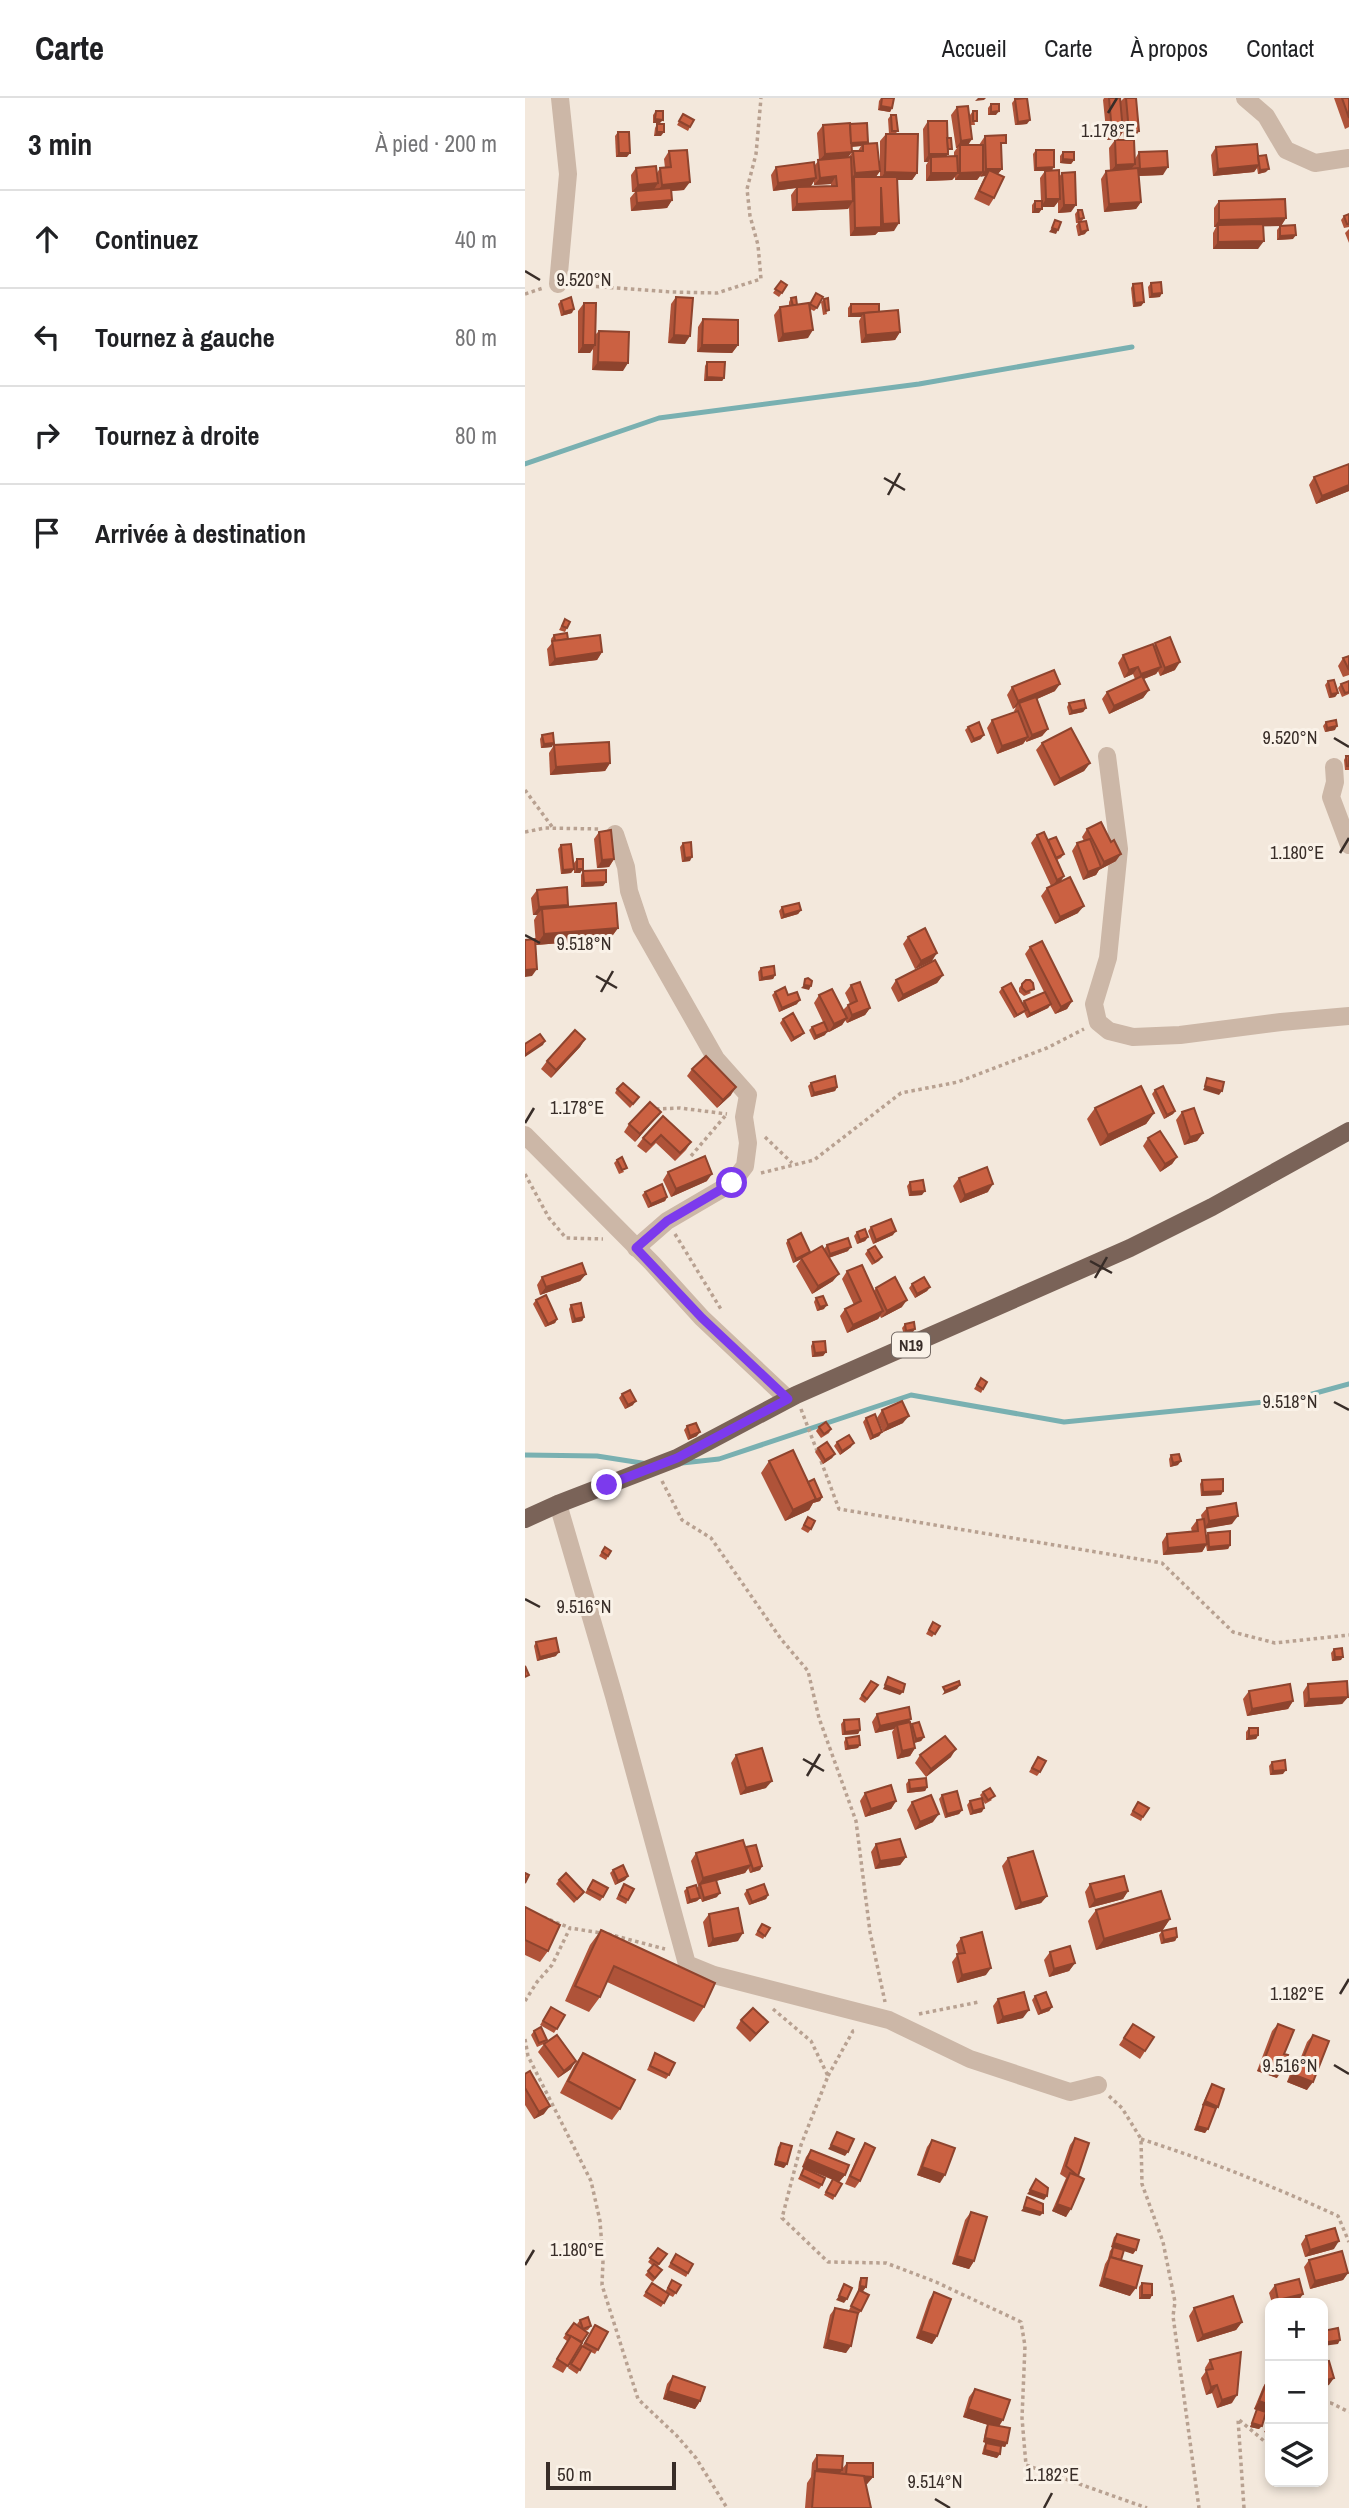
<!DOCTYPE html>
<html lang="fr">
<head>
<meta charset="utf-8">
<style>
	body { margin:0; font-family:"Archivo Narrow",sans-serif; background:#f2f2f2; color:#202124 }
	.controls { position:absolute; right:21px; bottom:21px; display:grid; overflow:hidden; border-radius:14px; box-shadow:0 4px 10px #0003 }
	.controls button { width:63px; height:63px; display:grid; place-items:center; padding:0; border:0; border-bottom:2px solid #e0e0e0; background:#fff; color:#202124; font:35px sans-serif }
	.scale { position:absolute; left:21px; bottom:18px; width:130px; box-sizing:border-box; padding-left:7px; border:4px solid #382d28; border-top:0; font-size:19px; line-height:24px; white-space:nowrap; color:#382d28; -webkit-text-stroke:5px #faf2e8; paint-order:stroke }
	.stop { position:absolute; width:21px; height:21px; margin:-16px; border:5px solid #7c3aed; border-radius:50%; background:#fff }
	.stop.end { background:#7c3aed; border-color:#fff; box-shadow:0 2px 7px #0008 }
	.list { margin:0; padding:0; list-style:none }
	h2 { display:flex; justify-content:space-between; align-items:center; height:91px; margin:0; padding:0 28px; font-size:30px }
	h2 small { font-size:23px; font-weight:400; color:#757577 }
	.list li { display:grid; grid-template-columns:46px 1fr auto; gap:21px; align-items:center; box-sizing:border-box; height:98px; padding:0 28px; border-top:2px solid #e0e0e0 }
	.list b { display:block; font-size:26px; white-space:nowrap }
	.list em { font-size:23px; font-style:normal; color:#757577 }
	.icon { flex:none; width:38px; height:38px; fill:none; stroke:currentColor; stroke-width:2; stroke-linecap:round; stroke-linejoin:round }
	.map { position:relative; flex:none; width:824px; height:2410px; overflow:hidden }
	header { display:flex; align-items:center; gap:42px; box-sizing:border-box; height:98px; padding:0 35px; background:#fff; border-bottom:2px solid #e0e0e0 }
	header strong { font-size:33px }
	nav { display:flex; gap:38px; margin-inline-start:auto; font-size:24px }
	main { display:flex }
	aside { flex:1; background:#fff }
	.map>svg:first-child { display:block }
	.lines { fill:none; stroke-linecap:round; stroke-linejoin:round }
	.stream { stroke:#79b0b1; stroke-width:5 }
	.path { stroke:#b8a191; stroke-width:3.5; stroke-dasharray:3.5 3.5; stroke-linecap:butt }
	.street { stroke:#ccb7a7; stroke-width:18 }
	.primary { stroke:#7a6358; stroke-width:18 }
	.wall { fill:#af5339; fill-rule:evenodd }
	.shaded-wall { fill:#8e442e }
	.building { fill:#cb6142; stroke:#8e442e; stroke-width:2 }
	.route { stroke:#7c3aed; stroke-width:9 }
	.ticks { fill:none; stroke:#382d28; stroke-width:2.5 }
	.labels { text-anchor:middle; stroke-width:6; stroke-linejoin:round; paint-order:stroke }
	.shield { fill:#faf2e8; stroke:#726862; stroke-width:2 }
	.shield-label { font-size:16px; font-weight:bold; fill:#382d28 }
	.ticks-label { font-size:18px; text-anchor:middle; fill:#382d28; stroke:#faf2e8; stroke-width:6; stroke-linejoin:round; paint-order:stroke }
</style>
</head>
<body>
<header>
<strong>Carte</strong>
<nav><a>Accueil</a><a>Carte</a><a>À propos</a><a>Contact</a></nav>
</header>
<main>
<aside>
<h2>3 min<small>À pied · 200 m</small></h2>
<ul class="list">
<li><svg class="icon" aria-label="ahead" viewBox="0 0 24 24"><path d="M12 20V5M6 11l6-6 6 6"/></svg><div><b>Continuez</b></div><em>40 m</em></li>
<li><svg class="icon" aria-label="left" viewBox="0 0 24 24"><path d="M17 20v-9H6M10 6l-5 5 5 5"/></svg><div><b>Tournez à gauche</b></div><em>80 m</em></li>
<li><svg class="icon" aria-label="right" viewBox="0 0 24 24"><path d="M7 20v-9h11M14 6l5 5-5 5"/></svg><div><b>Tournez à droite</b></div><em>80 m</em></li>
<li><svg class="icon" aria-label="arrive" viewBox="0 0 24 24"><path d="M6 21V4h12l-3 4 3 4H6"/></svg><div><b>Arrivée à destination</b></div></li>
</ul>
</aside>
<div class="map">
<svg width="824" height="2410" viewBox="0 0 824 2410">
	<rect width="100%" height="100%" fill="#f3e8dc"/>
	<g class="lines">
		<g class="stream">
			<polyline points="0,366 134,320 394,286 607,249"/>
			<polyline points="0,1357 72,1358 123,1366"/>
			<polyline points="157,1365 194,1361 386,1297 539,1324 769,1301 824,1286"/>
		</g>
		<g class="path">
			<polyline points="50,187 146,194 192,195 236,181 233,147 225,118 222,91 231,56 236,0"/>
			<polyline points="0,196 18,190"/>
			<polyline points="0,692 28,730"/>
			<polyline points="0,734 20,730 74,731"/>
			<polyline points="131,1011 155,1010 202,1016"/>
			<polyline points="240,1039 267,1065"/>
			<polyline points="166,1058 201,1017"/>
			<polyline points="236,1075 289,1062 376,995 433,984 522,950 559,931"/>
			<polyline points="0,1076 24,1120 41,1140 78,1141"/>
			<polyline points="150,1136 197,1213"/>
			<polyline points="276,1311 292,1353"/>
			<polyline points="296,1363 314,1411 637,1465 708,1534 750,1545 824,1537"/>
			<polyline points="137,1383 157,1422 186,1440 256,1541 283,1573 294,1620 331,1723 345,1834 360,1904"/>
			<polyline points="18,1819 45,1830"/>
			<polyline points="83,1836 140,1851"/>
			<polyline points="0,1903 12,1884 27,1867 45,1830 76,1835"/>
			<polyline points="248,1911 286,1943 303,1978 276,2047 257,2120 303,2164 361,2165 411,2184 496,2224 500,2248 497,2320 501,2367 622,2410"/>
			<polyline points="394,1916 454,1904"/>
			<polyline points="0,1941 3,1958 66,2083 75,2123 78,2163 77,2187 113,2301 152,2338 171,2360 202,2410"/>
			<polyline points="303,1978 328,1933 332,1932"/>
			<polyline points="584,1998 597,2010 616,2041 617,2086 638,2144 650,2204 648,2218 674,2410"/>
			<path d="M616 2041C684 2063 748 2088 813 2118L824 2144"/>
			<polyline points="798,2305 806,2305 824,2314"/>
			<polyline points="719,2410 713,2321 745,2348"/>
		</g>
		<g class="street">
			<polyline points="720,0 741,18 761,52 790,65 824,60"/>
			<polyline points="33,186 43,76 35,0"/>
			<polyline points="582,658 594,751 583,860 569,906 573,924 584,933 608,939 655,937 756,924 824,918"/>
			<polyline points="809,669 810,684 806,699 824,747"/>
			<polyline points="90,736 101,769 104,793 116,829 191,961 223,997 219,1019 223,1045 220,1068 207,1085 142,1123 111,1150"/>
			<polyline points="0,1037 127,1165 177,1220 263,1301"/>
			<polyline points="33,1406 89,1598 162,1866 189,1877 364,1922 445,1961 545,1994 573,1987"/>
		</g>
		<polyline class="primary" points="0,1421 33,1406 152,1360 271,1297 605,1150 687,1109 824,1033"/>
	</g>
	<g class="wall">
		<polygon points="356,0 369,0 367,10 365,14 353,12 354,3"/>
		<polygon points="579,0 595,0 595,4 599,0 611,0 609,41 599,41 598,34 593,41 582,42 578,2"/>
		<polygon points="809,0 824,0 824,29 820,31"/>
		<polygon points="490,1 502,26 490,27 487,5"/>
		<polygon points="466,6 471,17 463,17 463,10"/>
		<polygon points="432,9 445,24 445,17 448,13 450,27 445,27 443,47 454,47 460,38 476,52 477,71 473,76 469,100 464,108 449,101 460,78 455,78 452,82 430,82 430,79 427,82 401,83 401,67 403,64 399,64 398,31 403,23 422,40 424,54 423,55 421,59 429,58 429,54 432,50 431,50 426,17"/>
		<polygon points="131,13 135,25 128,25 128,17"/>
		<polygon points="158,16 165,29 163,33 152,27"/>
		<path d="M366 17 373 33 370 36 392 75 387 82H372L369 133 353 134 350 137 325 138 324 109 323 111 267 113 266 97 271 90 248 93 246 77 251 69 290 67 294 62 292 35 298 27 343 44 342 46 355 73 351 79H355V43L361 36H364L363 21ZM336 48 333 53H328L323 60 326 49ZM289 83V87L306 86V88L277 89 286 88Z"/>
		<polygon points="132,26 136,38 129,38 130,30"/>
		<polygon points="93,34 102,59 91,59 90,38"/>
		<polygon points="590,42 610,61 614,54 638,77 614,78 616,104 611,111 579,114 576,81 581,73 585,73 584,50"/>
		<polygon points="691,49 733,58 741,74 733,76 732,70 729,74 688,78 686,57"/>
		<polygon points="511,52 534,79 537,75 546,114 533,115 533,104 529,109 517,109 514,115 507,115 507,107 510,103 516,103 515,80 520,73 509,73 508,56"/>
		<polygon points="144,53 159,92 146,93 147,102 142,110 106,113 105,100 110,94 107,94 106,77 111,70 132,75 135,70 140,70 139,61"/>
		<polygon points="538,54 549,62 546,66 535,65 535,58"/>
		<polygon points="694,103 761,120 756,128 738,128 733,151 688,151 688,135 691,129 689,129 689,110"/>
		<polygon points="553,112 559,120 556,124 560,136 553,138 551,128 553,125 551,125 550,116"/>
		<polygon points="824,116 824,129 819,130 816,122 819,118"/>
		<polygon points="755,128 768,141 752,142 752,132"/>
		<polygon points="824,131 824,145 820,135"/>
		<polygon points="256,183 257,195 254,199 248,195"/>
		<polygon points="626,185 635,199 624,200 623,189"/>
		<polygon points="608,186 619,204 616,208 608,209 606,190"/>
		<polygon points="151,199 160,246 143,245 146,206"/>
		<polygon points="266,200 272,207 284,205 292,210 289,213 285,211 283,240 253,244 249,217 255,209 264,208 264,204"/>
		<polygon points="299,201 302,216 298,217 296,204"/>
		<polygon points="36,203 47,215 36,218 33,206"/>
		<polygon points="59,205 70,237 74,233 98,273 67,272 68,251 65,255 53,255 53,213"/>
		<polygon points="326,206 354,214 375,234 370,242 336,245 334,223 336,219 323,219 323,210"/>
		<polygon points="178,221 213,247 207,255 172,254 173,229"/>
		<polygon points="182,264 199,280 197,283 179,283 180,268"/>
		<polygon points="824,366 824,393 791,406 784,387 789,379"/>
		<polygon points="40,521 42,530 40,534 34,532"/>
		<polygon points="29,537 43,541 77,554 72,562 24,568 22,551 27,545 26,541"/>
		<polygon points="630,545 650,572 635,578 633,573 631,576 619,581 624,592 618,600 584,616 577,601 582,594 610,581 608,576 599,580 593,565 598,557 629,548"/>
		<polygon points="824,558 824,577 818,579 813,568 818,560"/>
		<polygon points="803,583 813,595 810,599 804,600 800,587"/>
		<polygon points="824,583 824,596 817,599 813,590 816,586"/>
		<polygon points="487,589 530,593 512,601 523,631 517,638 501,644 501,642 498,646 472,656 462,630 467,622 490,614 489,613 491,609 488,611 482,597"/>
		<polygon points="544,605 561,610 558,614 544,617 542,609"/>
		<polygon points="801,624 810,632 800,634 798,628"/>
		<polygon points="443,629 456,641 446,645 440,632"/>
		<polygon points="17,637 27,649 16,650 15,641"/>
		<polygon points="517,645 565,665 559,673 529,688 511,652"/>
		<polygon points="29,647 85,665 80,673 25,677 24,655"/>
		<polygon points="821,658 824,658 824,672 820,672 819,662"/>
		<polygon points="562,731 591,763 574,772 571,777 558,782 547,753 552,745 559,743 557,739"/>
		<polygon points="74,734 89,761 84,769 72,770 69,741"/>
		<polygon points="512,737 523,742 539,756 536,760 532,762 539,778 535,784 553,815 530,826 516,798 522,790 526,788 506,745"/>
		<polygon points="158,745 165,763 157,764 155,749"/>
		<polygon points="36,747 49,771 46,775 36,776 33,751"/>
		<polygon points="52,761 58,771 55,775 49,775 49,765"/>
		<polygon points="58,773 81,784 78,788 56,789 56,777"/>
		<polygon points="12,792 43,807 42,808 93,830 85,841 11,847 9,822 12,817 8,817 6,800"/>
		<polygon points="257,809 276,812 273,816 256,821 254,813"/>
		<polygon points="383,839 407,863 390,871 378,846"/>
		<polygon points="505,849 547,903 542,911 530,916 525,907 523,910 502,920 499,914 489,920 474,894 477,890 497,906 499,903 519,894 500,856"/>
		<polygon points="236,870 250,877 248,881 234,883 233,874"/>
		<polygon points="418,877 412,885 373,904 366,890 371,882"/>
		<polygon points="497,886 506,895 499,898 494,894 494,890"/>
		<polygon points="326,887 345,910 340,917 322,925 320,922 317,927 304,934 300,928 300,937 289,942 284,932 287,929 298,924 289,905 294,897 318,912 323,907 325,906 320,895"/>
		<polygon points="250,894 263,897 272,906 254,914 247,897"/>
		<polygon points="258,921 276,938 266,944 255,925"/>
		<polygon points="60,941 55,949 26,980 16,971 22,963"/>
		<polygon points="167,971 206,997 192,1010 162,978"/>
		<polygon points="286,985 312,989 310,993 286,999 283,988"/>
		<polygon points="92,991 114,999 105,1010 90,995"/>
		<polygon points="630,992 650,1013 648,1016 639,1021 627,996"/>
		<polygon points="570,1010 629,1015 621,1026 575,1048 562,1021"/>
		<polygon points="657,1014 678,1035 672,1043 659,1047 651,1022"/>
		<polygon points="138,1018 166,1044 161,1052 150,1063 131,1045 121,1055 112,1048 118,1040"/>
		<polygon points="130,1021 110,1044 99,1034 104,1026"/>
		<polygon points="623,1040 652,1059 647,1066 635,1074 618,1048"/>
		<polygon points="92,1062 99,1074 94,1076 89,1065"/>
		<polygon points="143,1074 182,1083 146,1099 138,1082"/>
		<polygon points="434,1080 463,1094 435,1105 428,1088"/>
		<polygon points="385,1084 397,1097 384,1098 382,1088"/>
		<polygon points="120,1094 142,1099 140,1103 123,1110 117,1097"/>
		<polygon points="346,1129 368,1137 348,1146 343,1133"/>
		<polygon points="332,1134 343,1139 340,1143 332,1146 329,1138"/>
		<polygon points="263,1142 284,1155 299,1151 302,1147 323,1153 304,1160 308,1183 287,1196 271,1168 276,1161 268,1165 261,1145"/>
		<polygon points="343,1152 357,1159 354,1163 347,1167 340,1156"/>
		<polygon points="322,1173 349,1193 351,1190 377,1209 356,1220 355,1218 353,1221 322,1235 315,1218 320,1211 329,1207 317,1181"/>
		<polygon points="61,1176 55,1183 15,1197 12,1187 17,1179"/>
		<polygon points="387,1186 405,1189 402,1193 390,1200 384,1190"/>
		<polygon points="291,1200 299,1211 292,1213 289,1204"/>
		<polygon points="11,1202 32,1221 30,1225 20,1229 8,1206"/>
		<polygon points="46,1207 59,1219 57,1223 47,1225 44,1211"/>
		<polygon points="380,1226 388,1234 379,1237 377,1230"/>
		<polygon points="288,1244 301,1254 298,1258 287,1259 286,1248"/>
		<polygon points="456,1280 462,1284 456,1295 449,1291"/>
		<polygon points="97,1296 108,1307 100,1311 94,1300"/>
		<polygon points="357,1312 378,1325 358,1334 352,1320"/>
		<polygon points="341,1320 357,1334 354,1338 345,1342 338,1324"/>
		<polygon points="162,1328 172,1338 163,1342 159,1332"/>
		<polygon points="294,1329 306,1331 304,1335 296,1340 291,1333"/>
		<polygon points="312,1344 326,1349 315,1357 309,1348"/>
		<polygon points="293,1350 310,1356 307,1360 298,1366 290,1354"/>
		<polygon points="646,1357 653,1367 645,1369 644,1361"/>
		<polygon points="244,1363 283,1384 297,1399 295,1403 288,1405 284,1412 260,1423 236,1375"/>
		<polygon points="677,1382 698,1393 696,1397 676,1398 675,1386"/>
		<polygon points="682,1410 707,1426 680,1430 681,1438 683,1435 705,1447 703,1451 682,1453 681,1447 677,1454 638,1457 637,1444 642,1436 667,1434 666,1430 672,1422 677,1422 676,1417"/>
		<polygon points="283,1419 286,1431 283,1435 276,1431"/>
		<polygon points="80,1449 86,1453 81,1462 74,1458"/>
		<polygon points="408,1524 415,1528 407,1539 401,1536"/>
		<polygon points="11,1544 31,1558 12,1563 9,1548"/>
		<polygon points="809,1551 816,1562 807,1563 806,1555"/>
		<polygon points="346,1583 353,1587 340,1605 334,1601"/>
		<polygon points="783,1586 823,1599 817,1606 779,1609 778,1594"/>
		<polygon points="724,1593 768,1603 763,1611 722,1618 718,1601"/>
		<polygon points="352,1616 384,1625 386,1628 387,1626 399,1639 396,1643 389,1645 390,1650 385,1658 372,1661 367,1634 369,1631 350,1635 347,1624"/>
		<polygon points="319,1622 335,1632 333,1636 317,1637 316,1626"/>
		<polygon points="724,1630 733,1637 731,1641 721,1642 721,1634"/>
		<polygon points="321,1640 333,1650 320,1652 319,1644"/>
		<polygon points="211,1657 241,1690 215,1697 206,1665"/>
		<polygon points="395,1657 426,1659 401,1679 390,1665"/>
		<polygon points="513,1659 515,1674 512,1678 504,1674"/>
		<polygon points="747,1664 758,1676 745,1677 744,1668"/>
		<polygon points="384,1682 402,1689 400,1693 382,1695 381,1686"/>
		<polygon points="458,1694 467,1702 460,1706 455,1697"/>
		<polygon points="340,1695 371,1703 366,1711 340,1719 335,1703"/>
		<polygon points="417,1697 437,1712 434,1716 420,1720 414,1701"/>
		<polygon points="445,1703 457,1714 445,1717 442,1707"/>
		<polygon points="387,1704 408,1724 390,1732 382,1712"/>
		<polygon points="613,1704 618,1719 616,1723 605,1717"/>
		<polygon points="351,1746 381,1759 375,1767 350,1771 346,1754"/>
		<polygon points="221,1750 237,1768 235,1772 225,1775 223,1770 220,1775 191,1783 192,1799 177,1804 172,1790 174,1787 173,1788 166,1763 171,1755"/>
		<polygon points="483,1760 522,1798 516,1805 490,1812 477,1768"/>
		<polygon points="88,1772 103,1778 100,1782 90,1787 85,1775"/>
		<polygon points="34,1782 59,1794 49,1805 31,1786"/>
		<polygon points="68,1782 78,1799 75,1803 60,1795"/>
		<polygon points="99,1786 103,1802 101,1806 91,1801"/>
		<polygon points="565,1786 603,1793 598,1801 564,1810 560,1794"/>
		<polygon points="162,1790 175,1800 172,1803 162,1806 159,1793"/>
		<polygon points="222,1792 243,1797 241,1801 224,1807 219,1796"/>
		<polygon points="0,1809 23,1853 15,1864 0,1857"/>
		<polygon points="571,1812 645,1821 637,1833 571,1852 563,1823"/>
		<polygon points="184,1816 213,1843 183,1849 178,1824"/>
		<polygon points="237,1826 245,1830 238,1841 230,1837"/>
		<polygon points="76,1832 179,1909 169,1924 82,1884 75,1899 64,1914 40,1903 65,1847"/>
		<polygon points="637,1833 652,1839 650,1843 636,1846 634,1837"/>
		<polygon points="436,1840 461,1877 432,1885 427,1864 433,1856 431,1847"/>
		<polygon points="525,1854 550,1865 544,1873 524,1879 519,1862"/>
		<polygon points="510,1898 527,1909 524,1913 513,1917 507,1902"/>
		<polygon points="473,1901 498,1920 472,1926 468,1908"/>
		<polygon points="26,1909 40,1917 29,1935 15,1927"/>
		<polygon points="216,1922 243,1924 237,1931 225,1944 211,1930"/>
		<polygon points="608,1926 629,1939 615,1961 594,1947"/>
		<polygon points="753,1926 752,1980 732,1973 747,1933"/>
		<polygon points="9,1933 22,1942 19,1946 12,1949 6,1937"/>
		<polygon points="788,1937 782,1992 762,1984 767,1971 772,1963 774,1964 782,1944"/>
		<polygon points="19,1946 46,1971 33,1980 13,1954"/>
		<polygon points="58,1955 95,2011 87,2022 35,1995 50,1966"/>
		<polygon points="130,1955 144,1977 141,1981 122,1972"/>
		<polygon points="0,1976 19,2016 9,2021 0,2007"/>
		<polygon points="687,1986 690,2012 680,2035 669,2032 678,2008 677,2007"/>
		<polygon points="550,2040 553,2078 541,2119 527,2113 541,2080 535,2076 545,2047"/>
		<polygon points="407,2042 415,2085 392,2077 402,2049"/>
		<polygon points="256,2045 259,2070 249,2067 253,2049"/>
		<polygon points="340,2045 335,2083 330,2090 320,2086 335,2053"/>
		<polygon points="286,2052 320,2077 314,2084 310,2098 308,2102 299,2097 308,2082 277,2069 281,2059"/>
		<polygon points="279,2070 297,2087 294,2091 273,2081"/>
		<polygon points="446,2114 449,2163 444,2171 427,2166 440,2122"/>
		<polygon points="592,2136 611,2152 608,2156 599,2152 596,2162 605,2198 574,2188 580,2166 583,2161 585,2153 588,2149 590,2150 586,2149 589,2139"/>
		<polygon points="781,2138 809,2151 780,2159 776,2146"/>
		<polygon points="133,2150 142,2156 133,2168 134,2176 128,2184 120,2177 128,2168 123,2164"/>
		<polygon points="151,2156 168,2166 161,2179 143,2169"/>
		<polygon points="784,2162 823,2175 818,2182 785,2191 779,2169"/>
		<polygon points="336,2180 341,2189 338,2193 335,2193 336,2213 333,2217 321,2255 298,2250 305,2217 310,2210 324,2212 334,2192 333,2192 334,2184"/>
		<polygon points="147,2182 156,2187 148,2199 144,2197 136,2209 118,2198 127,2185 140,2194"/>
		<polygon points="617,2185 627,2197 625,2201 614,2201 614,2189"/>
		<polygon points="750,2187 778,2196 773,2203 765,2205 747,2205 744,2195"/>
		<polygon points="409,2194 412,2238 407,2246 391,2240 404,2202"/>
		<polygon points="669,2210 717,2224 711,2232 672,2244 664,2218"/>
		<polygon points="55,2222 66,2228 63,2232 60,2233 57,2244 38,2275 27,2269 42,2243 38,2240 49,2225 53,2228 52,2226"/>
		<polygon points="68,2231 83,2234 70,2256 66,2254 52,2276 43,2270"/>
		<polygon points="685,2262 707,2305 692,2310 687,2295 681,2297 676,2280 681,2273 680,2270"/>
		<polygon points="148,2278 175,2303 170,2311 138,2301 142,2286"/>
		<polygon points="743,2281 745,2282 745,2316 744,2317 741,2315 734,2331 725,2329 732,2312 729,2311 738,2289"/>
		<polygon points="450,2291 474,2328 482,2345 480,2349 476,2348 472,2360 457,2356 459,2348 461,2345 458,2344 461,2329 463,2327 438,2319 444,2299"/>
		<polygon points="292,2357 317,2371 322,2365 348,2379 342,2386 340,2386 346,2410 280,2410 282,2385 286,2379 287,2365"/>
	</g>
	<g class="shaded-wall">
		<polygon points="453,0 461,0 459,2 450,3"/>
		<polygon points="356,8 367,10 365,14 353,12"/>
		<polygon points="474,13 471,17 463,17 466,14"/>
		<polygon points="130,21 138,22 135,25 128,25"/>
		<polygon points="505,22 502,26 490,27 493,24"/>
		<polygon points="598,33 593,41 582,42 587,34"/>
		<polygon points="614,33 609,41 599,41 604,34"/>
		<polygon points="132,34 139,34 136,38 129,38"/>
		<polygon points="447,41 442,49 435,47 432,50 431,50 436,43"/>
		<polygon points="343,44 340,48 338,46 336,48 323,49 326,45"/>
		<polygon points="327,54 321,62 294,63 300,56"/>
		<polygon points="94,55 105,55 102,59 91,59"/>
		<polygon points="404,56 423,56 417,64 406,59 403,64 399,64"/>
		<polygon points="538,61 549,62 546,66 535,65"/>
		<polygon points="610,66 604,74 585,74 591,67"/>
		<polygon points="734,67 729,74 688,78 693,71"/>
		<polygon points="529,69 526,73 509,73 511,70"/>
		<polygon points="643,69 638,77 610,78 615,71"/>
		<polygon points="461,71 477,71 471,78 464,72 460,78 455,79"/>
		<polygon points="744,71 741,74 733,76 735,72"/>
		<polygon points="355,73 349,81 329,79 326,83 325,83 330,75"/>
		<polygon points="360,74 392,75 387,82 355,82"/>
		<polygon points="458,74 452,82 430,82 435,75"/>
		<polygon points="406,75 433,75 427,82 401,83"/>
		<polygon points="311,78 306,86 289,87 295,80"/>
		<polygon points="291,80 286,88 248,93 253,85"/>
		<polygon points="165,84 159,92 132,94 137,87"/>
		<polygon points="133,85 128,93 111,93 107,94 113,87"/>
		<polygon points="521,101 535,101 529,109 516,109"/>
		<polygon points="147,102 142,110 106,113 112,105"/>
		<polygon points="328,103 323,111 267,113 272,106"/>
		<polygon points="616,104 611,111 579,114 584,106"/>
		<polygon points="539,107 551,107 546,114 533,115"/>
		<polygon points="510,111 517,111 514,115 507,115"/>
		<polygon points="761,120 756,128 693,129 693,127 691,129 689,129 694,122"/>
		<polygon points="374,125 369,133 353,134 350,137 325,138 330,130 356,129 358,126"/>
		<polygon points="527,130 533,132 531,136 524,134"/>
		<polygon points="563,132 560,136 553,138 556,134"/>
		<polygon points="771,137 768,141 752,142 755,138"/>
		<polygon points="739,143 733,151 688,151 693,144"/>
		<polygon points="637,195 635,199 624,200 627,196"/>
		<polygon points="619,204 616,208 608,209 610,205"/>
		<polygon points="49,211 47,215 36,218 39,214"/>
		<polygon points="339,215 336,219 323,219 326,216"/>
		<polygon points="288,232 283,240 253,244 258,236"/>
		<polygon points="375,234 370,242 336,245 341,237"/>
		<polygon points="149,237 165,238 160,246 143,245"/>
		<polygon points="58,247 70,247 65,255 53,255"/>
		<polygon points="177,247 213,247 207,255 172,254"/>
		<polygon points="73,264 103,265 98,273 67,272"/>
		<polygon points="182,279 199,280 197,283 179,283"/>
		<polygon points="824,387 824,393 791,406 797,398"/>
		<polygon points="77,554 72,562 24,568 30,561"/>
		<polygon points="655,564 650,572 635,578 640,570"/>
		<polygon points="613,569 608,576 599,580 604,572"/>
		<polygon points="636,569 631,576 611,584 616,576"/>
		<polygon points="535,586 530,593 496,608 494,605 491,609 488,611 493,603"/>
		<polygon points="624,592 618,600 584,616 589,608"/>
		<polygon points="813,595 810,599 804,600 806,596"/>
		<polygon points="561,610 558,614 544,617 547,613"/>
		<polygon points="812,628 810,632 800,634 802,630"/>
		<polygon points="523,631 517,638 501,644 507,637"/>
		<polygon points="459,637 456,641 446,645 449,641"/>
		<polygon points="503,639 498,646 472,656 477,648"/>
		<polygon points="29,645 27,649 16,650 19,646"/>
		<polygon points="85,665 80,673 25,677 31,669"/>
		<polygon points="565,665 559,673 529,688 535,681"/>
		<polygon points="596,756 591,763 574,772 571,777 558,782 563,774 576,769 579,764"/>
		<polygon points="167,759 165,763 157,764 160,760"/>
		<polygon points="89,761 84,769 72,770 77,762"/>
		<polygon points="49,771 46,775 36,776 38,772"/>
		<polygon points="52,771 58,771 55,775 49,775"/>
		<polygon points="539,778 534,786 526,790 532,782"/>
		<polygon points="81,784 78,788 56,789 59,785"/>
		<polygon points="43,807 38,815 17,811 12,817 8,817 14,809"/>
		<polygon points="559,808 553,815 530,826 535,819"/>
		<polygon points="276,812 273,816 256,821 259,817"/>
		<polygon points="93,830 85,841 11,847 19,836"/>
		<polygon points="412,855 407,863 390,871 396,863"/>
		<polygon points="12,871 7,878 0,879 0,872"/>
		<polygon points="250,877 248,881 234,883 237,880"/>
		<polygon points="418,877 412,885 373,904 378,897"/>
		<polygon points="279,887 286,888 284,892 276,890"/>
		<polygon points="275,902 272,906 254,914 257,910"/>
		<polygon points="547,903 542,911 530,916 536,909"/>
		<polygon points="526,906 523,910 502,920 505,916"/>
		<polygon points="345,910 340,917 322,925 327,917"/>
		<polygon points="501,912 498,915 489,920 492,917"/>
		<polygon points="322,920 317,927 304,934 309,926"/>
		<polygon points="303,933 300,937 289,942 291,938"/>
		<polygon points="279,935 276,938 266,944 269,940"/>
		<polygon points="60,941 55,949 26,980 31,972"/>
		<polygon points="20,943 18,947 0,959 0,957"/>
		<polygon points="680,988 697,993 694,997 678,992"/>
		<polygon points="211,989 206,997 192,1010 198,1002"/>
		<polygon points="312,989 310,993 286,999 289,995"/>
		<polygon points="650,1013 648,1016 639,1021 642,1017"/>
		<polygon points="136,1014 130,1021 110,1044 115,1036"/>
		<polygon points="629,1015 621,1026 575,1048 583,1037"/>
		<polygon points="678,1035 672,1043 659,1047 665,1039"/>
		<polygon points="652,1059 647,1066 635,1074 640,1066"/>
		<polygon points="187,1076 182,1083 146,1099 151,1091"/>
		<polygon points="468,1086 463,1094 435,1105 440,1097"/>
		<polygon points="400,1093 397,1097 384,1098 386,1094"/>
		<polygon points="142,1099 140,1103 123,1110 126,1106"/>
		<polygon points="371,1133 368,1137 348,1146 351,1142"/>
		<polygon points="343,1139 340,1143 332,1146 335,1142"/>
		<polygon points="326,1149 323,1153 303,1160 305,1156"/>
		<polygon points="285,1154 283,1158 268,1165 271,1161"/>
		<polygon points="61,1176 55,1183 15,1197 21,1189"/>
		<polygon points="314,1176 308,1183 287,1196 293,1188"/>
		<polygon points="405,1189 402,1193 390,1200 392,1196"/>
		<polygon points="382,1202 377,1209 356,1220 362,1213"/>
		<polygon points="302,1207 299,1211 292,1213 295,1209"/>
		<polygon points="358,1213 353,1221 322,1235 328,1227"/>
		<polygon points="59,1219 57,1223 47,1225 50,1221"/>
		<polygon points="32,1221 30,1225 20,1229 23,1226"/>
		<polygon points="390,1231 388,1234 379,1237 381,1233"/>
		<polygon points="301,1254 298,1258 287,1259 290,1255"/>
		<polygon points="111,1303 108,1307 100,1311 103,1307"/>
		<polygon points="384,1318 378,1325 358,1334 363,1327"/>
		<polygon points="175,1334 172,1338 163,1342 165,1338"/>
		<polygon points="357,1334 354,1338 345,1342 348,1338"/>
		<polygon points="329,1345 326,1349 315,1357 317,1353"/>
		<polygon points="310,1356 307,1360 298,1366 300,1362"/>
		<polygon points="656,1363 653,1367 645,1369 648,1365"/>
		<polygon points="698,1393 696,1397 676,1398 678,1394"/>
		<polygon points="297,1399 295,1403 288,1405 284,1412 260,1423 268,1412"/>
		<polygon points="713,1418 707,1426 679,1431 684,1423"/>
		<polygon points="682,1446 677,1454 638,1457 643,1450"/>
		<polygon points="705,1447 703,1451 682,1453 684,1449"/>
		<polygon points="34,1554 31,1558 12,1563 15,1559"/>
		<polygon points="810,1559 818,1559 816,1562 807,1563"/>
		<polygon points="360,1587 378,1594 375,1597 358,1591"/>
		<polygon points="435,1587 432,1591 417,1597 420,1593"/>
		<polygon points="823,1599 817,1606 779,1609 784,1601"/>
		<polygon points="768,1603 763,1611 722,1618 727,1611"/>
		<polygon points="386,1621 381,1628 372,1627 369,1631 350,1635 355,1628"/>
		<polygon points="335,1632 333,1636 317,1637 320,1634"/>
		<polygon points="733,1637 731,1641 721,1642 724,1638"/>
		<polygon points="399,1639 396,1643 389,1645 391,1641"/>
		<polygon points="335,1647 333,1650 320,1652 323,1648"/>
		<polygon points="390,1650 385,1658 372,1661 377,1653"/>
		<polygon points="431,1651 426,1659 401,1679 406,1671"/>
		<polygon points="761,1672 758,1676 745,1677 748,1673"/>
		<polygon points="247,1683 241,1690 215,1697 221,1690"/>
		<polygon points="402,1689 400,1693 382,1695 385,1691"/>
		<polygon points="371,1703 366,1711 340,1719 346,1711"/>
		<polygon points="459,1710 457,1714 445,1717 448,1713"/>
		<polygon points="437,1712 434,1716 420,1720 422,1716"/>
		<polygon points="414,1716 408,1724 390,1732 395,1724"/>
		<polygon points="381,1759 375,1767 350,1771 355,1763"/>
		<polygon points="226,1767 220,1775 173,1788 178,1780"/>
		<polygon points="237,1768 235,1772 225,1775 228,1771"/>
		<polygon points="103,1778 100,1782 90,1787 93,1783"/>
		<polygon points="603,1793 598,1801 564,1810 570,1802"/>
		<polygon points="195,1795 192,1799 177,1804 179,1800"/>
		<polygon points="243,1797 241,1801 224,1807 227,1804"/>
		<polygon points="522,1798 516,1805 490,1812 496,1805"/>
		<polygon points="175,1800 172,1803 162,1806 165,1802"/>
		<polygon points="645,1821 637,1833 571,1852 579,1841"/>
		<polygon points="218,1835 213,1843 183,1849 188,1841"/>
		<polygon points="652,1839 650,1843 636,1846 639,1842"/>
		<polygon points="550,1865 544,1873 524,1879 529,1871"/>
		<polygon points="466,1870 461,1877 432,1885 437,1877"/>
		<polygon points="527,1909 524,1913 513,1917 516,1913"/>
		<polygon points="504,1912 498,1920 472,1926 478,1919"/>
		<polygon points="243,1924 237,1931 225,1944 231,1936"/>
		<polygon points="51,1963 46,1971 33,1980 39,1973"/>
		<polygon points="738,1965 757,1972 752,1980 732,1973"/>
		<polygon points="767,1976 788,1984 782,1992 762,1984"/>
		<polygon points="680,2003 693,2009 690,2012 677,2007"/>
		<polygon points="25,2008 19,2016 9,2021 14,2014"/>
		<polygon points="672,2028 683,2031 680,2035 669,2032"/>
		<polygon points="306,2047 323,2054 320,2058 303,2051"/>
		<polygon points="282,2061 320,2077 314,2084 277,2069"/>
		<polygon points="251,2063 262,2066 259,2070 249,2067"/>
		<polygon points="397,2069 420,2077 415,2085 392,2077"/>
		<polygon points="505,2092 522,2098 519,2102 502,2096"/>
		<polygon points="532,2106 546,2111 541,2119 527,2113"/>
		<polygon points="499,2109 518,2115 515,2118 496,2113"/>
		<polygon points="814,2143 809,2151 780,2159 785,2152"/>
		<polygon points="589,2145 611,2152 608,2156 586,2149"/>
		<polygon points="432,2158 449,2163 444,2171 427,2166"/>
		<polygon points="823,2175 818,2182 785,2191 790,2183"/>
		<polygon points="579,2180 611,2190 605,2198 574,2188"/>
		<polygon points="335,2188 341,2189 338,2193 333,2192"/>
		<polygon points="778,2196 773,2203 765,2205 751,2205 753,2202"/>
		<polygon points="617,2197 627,2197 625,2201 614,2201"/>
		<polygon points="314,2198 322,2201 319,2205 311,2202"/>
		<polygon points="717,2224 711,2232 672,2244 678,2237"/>
		<polygon points="396,2233 412,2238 407,2246 391,2240"/>
		<polygon points="303,2242 326,2248 321,2255 298,2250"/>
		<polygon points="815,2242 813,2246 798,2248 798,2245"/>
		<polygon points="809,2280 804,2287 798,2289 798,2283"/>
		<polygon points="692,2287 687,2295 681,2297 686,2289"/>
		<polygon points="143,2293 175,2303 170,2311 138,2301"/>
		<polygon points="712,2297 707,2305 692,2310 697,2302"/>
		<polygon points="734,2303 745,2307 744,2317 729,2311"/>
		<polygon points="443,2311 478,2322 473,2330 438,2319"/>
		<polygon points="727,2325 737,2328 734,2331 725,2329"/>
		<polygon points="742,2330 745,2332 745,2336 739,2334"/>
		<polygon points="460,2340 482,2345 480,2349 458,2344"/>
		<polygon points="460,2352 475,2356 472,2360 457,2356"/>
		<polygon points="292,2371 317,2372 312,2380 290,2373 286,2379"/>
		<polygon points="321,2378 348,2379 342,2386 316,2386"/>
	</g>
	<g class="building">
		<polygon points="357,0 369,0 367,10 356,8"/>
		<polygon points="502,0 505,22 493,24 490,1"/>
		<polygon points="584,0 595,0 598,33 587,34"/>
		<polygon points="601,0 611,0 614,33 604,34"/>
		<polygon points="817,0 824,0 824,20"/>
		<polygon points="466,6 474,6 474,13 466,14"/>
		<polygon points="443,8 447,41 436,43 432,9"/>
		<polygon points="131,13 138,13 138,22 130,21"/>
		<rect x="448" y="13" width="4" height="10"/>
		<polygon points="158,16 169,22 165,29 154,23"/>
		<polygon points="366,17 371,17 373,33 367,33"/>
		<polygon points="403,23 422,23 423,56 404,56"/>
		<polygon points="325,25 327,54 300,56 298,27"/>
		<polygon points="342,25 343,44 326,45 325,26"/>
		<rect x="132" y="26" width="7" height="8"/>
		<polygon points="93,34 104,34 105,55 94,55"/>
		<polygon points="361,36 393,36 392,75 360,74"/>
		<polygon points="481,37 481,45 476,45 477,71 461,71 460,38"/>
		<polygon points="422,40 426,40 427,51 423,51"/>
		<polygon points="590,42 609,42 610,66 591,67"/>
		<polygon points="352,45 355,73 330,75 328,53 338,53 338,46"/>
		<polygon points="732,46 734,67 693,71 691,49"/>
		<polygon points="435,47 458,47 458,74 435,75"/>
		<polygon points="162,52 165,84 137,87 135,70 146,69 144,53"/>
		<polygon points="511,52 529,52 529,69 511,70"/>
		<polygon points="642,53 643,69 615,71 614,54"/>
		<polygon points="538,54 549,54 549,62 538,61"/>
		<polygon points="741,57 744,71 735,72 733,58"/>
		<polygon points="432,58 433,75 406,75 406,59"/>
		<polygon points="326,59 328,103 272,106 272,89 312,88 311,78 295,80 293,62"/>
		<polygon points="289,64 291,80 253,85 251,69"/>
		<polygon points="131,68 133,85 113,87 111,70"/>
		<polygon points="613,70 616,104 584,106 581,73"/>
		<polygon points="464,72 479,79 469,100 454,93"/>
		<polygon points="534,72 535,101 521,101 520,73"/>
		<polygon points="550,74 551,107 539,107 537,75"/>
		<polygon points="329,79 372,79 374,125 358,126 356,89 356,129 330,130"/>
		<polygon points="146,90 147,102 112,105 111,93"/>
		<polygon points="760,101 761,120 694,122 694,103"/>
		<rect x="510" y="103" width="7" height="8"/>
		<polygon points="553,112 557,112 559,120 554,121"/>
		<polygon points="824,116 824,126 822,126 819,118"/>
		<polygon points="530,122 536,124 533,132 527,130"/>
		<polygon points="561,123 563,132 556,134 554,124"/>
		<polygon points="738,126 739,143 693,144 693,127"/>
		<polygon points="770,127 771,137 755,138 755,128"/>
		<polygon points="256,183 262,187 257,195 250,191"/>
		<polygon points="636,184 637,195 627,196 626,185"/>
		<polygon points="617,185 619,204 610,205 608,186"/>
		<polygon points="291,195 298,199 292,210 285,206"/>
		<polygon points="46,199 49,211 39,214 36,203"/>
		<polygon points="151,199 168,200 165,238 149,237"/>
		<polygon points="271,199 272,207 268,208 266,200"/>
		<polygon points="303,200 304,212 301,213 299,201"/>
		<polygon points="59,205 71,205 70,247 58,247"/>
		<polygon points="284,205 288,232 258,236 255,209"/>
		<polygon points="326,206 354,206 354,214 326,216"/>
		<polygon points="373,212 375,234 341,237 339,215"/>
		<polygon points="178,221 213,222 213,247 177,247"/>
		<polygon points="74,233 104,234 103,265 73,264"/>
		<polygon points="182,264 200,264 199,280 182,279"/>
		<polygon points="824,366 824,387 797,398 789,379"/>
		<polygon points="40,521 45,524 42,530 37,528"/>
		<polygon points="42,535 43,541 30,543 29,537"/>
		<polygon points="75,537 77,554 30,561 27,543"/>
		<polygon points="645,539 655,564 640,570 630,545"/>
		<polygon points="628,546 636,569 616,576 613,569 604,572 598,557"/>
		<polygon points="824,558 824,572 818,560"/>
		<polygon points="529,572 535,586 493,603 487,589"/>
		<polygon points="617,578 624,592 589,608 582,594"/>
		<polygon points="809,582 813,595 806,596 803,583"/>
		<polygon points="824,583 824,594 820,595 816,586"/>
		<polygon points="511,599 523,631 507,637 494,605"/>
		<polygon points="559,602 561,610 547,613 544,605"/>
		<polygon points="493,613 503,639 477,648 467,622"/>
		<polygon points="811,622 812,628 802,630 801,624"/>
		<polygon points="454,624 459,637 449,641 443,629"/>
		<polygon points="546,630 565,665 535,681 517,645"/>
		<polygon points="28,635 29,645 19,646 17,637"/>
		<polygon points="84,644 85,665 31,669 29,647"/>
		<polygon points="821,658 824,658 824,668 822,668"/>
		<polygon points="576,724 586,744 589,742 596,756 579,764 562,731"/>
		<polygon points="86,732 89,761 77,762 74,734"/>
		<polygon points="519,734 539,778 532,782 512,737"/>
		<polygon points="531,739 539,756 531,760 523,742"/>
		<polygon points="565,741 576,769 563,774 552,745"/>
		<polygon points="166,744 167,759 160,760 158,745"/>
		<polygon points="46,746 49,771 38,772 36,747"/>
		<rect x="52" y="761" width="6" height="10"/>
		<polygon points="81,772 81,784 59,785 58,773"/>
		<polygon points="545,779 559,808 535,819 522,790"/>
		<polygon points="42,789 43,807 14,809 12,792"/>
		<polygon points="91,805 93,830 19,836 17,811"/>
		<polygon points="274,805 276,812 259,817 257,809"/>
		<polygon points="400,830 412,855 396,863 383,839"/>
		<polygon points="10,841 12,871 0,872 0,842"/>
		<polygon points="517,843 547,903 536,909 505,849"/>
		<polygon points="410,862 418,877 378,897 371,882"/>
		<polygon points="249,868 250,877 237,880 236,870"/>
		<polygon points="283,880 287,883 286,888 279,887 280,881"/>
		<polygon points="501,882 505,882 508,885 509,891 501,894 497,890 497,886"/>
		<polygon points="335,884 345,910 327,917 323,907 332,903 326,887"/>
		<polygon points="486,885 501,912 492,917 477,890"/>
		<polygon points="260,889 263,897 272,894 275,902 257,910 250,894"/>
		<polygon points="307,891 322,920 309,926 294,897"/>
		<polygon points="520,894 526,906 505,916 499,903"/>
		<polygon points="268,915 279,935 269,940 258,921"/>
		<polygon points="299,924 303,933 291,938 287,929"/>
		<polygon points="50,932 60,941 31,972 22,963"/>
		<polygon points="15,936 20,943 0,957 0,946"/>
		<polygon points="181,958 211,989 198,1002 167,971"/>
		<polygon points="310,978 312,989 289,995 286,985"/>
		<polygon points="682,980 699,984 697,993 680,988"/>
		<polygon points="98,985 114,999 108,1006 92,991"/>
		<polygon points="616,988 629,1015 583,1037 570,1010"/>
		<polygon points="638,988 650,1013 642,1017 630,992"/>
		<polygon points="125,1004 136,1014 115,1036 104,1026"/>
		<polygon points="669,1010 678,1035 665,1039 657,1014"/>
		<polygon points="138,1018 166,1044 155,1055 136,1037 126,1047 118,1040"/>
		<polygon points="635,1033 652,1059 640,1066 623,1040"/>
		<polygon points="180,1058 187,1076 151,1091 143,1074"/>
		<polygon points="97,1059 102,1070 97,1072 92,1062"/>
		<polygon points="462,1069 468,1086 440,1097 434,1080"/>
		<polygon points="398,1082 400,1093 386,1094 385,1084"/>
		<polygon points="137,1086 142,1099 126,1106 120,1094"/>
		<polygon points="366,1121 371,1133 351,1142 346,1129"/>
		<polygon points="340,1131 343,1139 335,1142 332,1134"/>
		<polygon points="276,1135 285,1154 271,1161 263,1142"/>
		<polygon points="323,1140 326,1149 305,1156 302,1147"/>
		<polygon points="297,1148 314,1176 293,1188 276,1160"/>
		<polygon points="350,1148 357,1159 350,1164 343,1152"/>
		<polygon points="57,1165 61,1176 21,1189 17,1179"/>
		<polygon points="337,1167 358,1213 328,1227 320,1211 336,1203 322,1173"/>
		<polygon points="370,1179 382,1202 362,1213 351,1190"/>
		<polygon points="399,1179 405,1189 392,1196 387,1186"/>
		<polygon points="21,1197 32,1221 23,1226 11,1202"/>
		<polygon points="298,1198 302,1207 295,1209 291,1200"/>
		<polygon points="56,1205 59,1219 50,1221 46,1207"/>
		<polygon points="389,1224 390,1231 381,1233 380,1226"/>
		<polygon points="300,1243 301,1254 290,1255 288,1244"/>
		<polygon points="456,1280 462,1284 458,1291 452,1287"/>
		<polygon points="105,1292 111,1303 103,1307 97,1296"/>
		<polygon points="377,1303 384,1318 363,1327 357,1312"/>
		<polygon points="350,1316 357,1334 348,1338 341,1320"/>
		<polygon points="301,1324 306,1331 299,1336 294,1329"/>
		<polygon points="171,1325 175,1334 165,1338 162,1328"/>
		<polygon points="324,1337 329,1345 317,1353 312,1344"/>
		<polygon points="302,1344 310,1356 300,1362 293,1350"/>
		<polygon points="268,1352 291,1401 268,1412 244,1363"/>
		<polygon points="654,1356 656,1363 648,1365 646,1357"/>
		<polygon points="289,1381 297,1399 291,1402 291,1401 283,1384"/>
		<polygon points="698,1381 698,1393 678,1394 677,1382"/>
		<polygon points="711,1405 713,1418 684,1423 682,1410"/>
		<polygon points="283,1419 290,1423 286,1431 279,1427"/>
		<polygon points="679,1421 682,1446 643,1450 642,1436 673,1433 672,1422"/>
		<polygon points="705,1433 705,1447 684,1449 683,1435"/>
		<polygon points="80,1449 86,1453 83,1458 77,1454"/>
		<polygon points="408,1524 415,1528 410,1536 404,1532"/>
		<polygon points="31,1540 34,1554 15,1559 11,1544"/>
		<polygon points="817,1550 818,1559 810,1559 809,1551"/>
		<polygon points="0,1568 4,1577 0,1579"/>
		<polygon points="363,1579 380,1586 378,1594 360,1587"/>
		<polygon points="346,1583 353,1587 342,1601 337,1597"/>
		<polygon points="434,1583 435,1587 420,1593 418,1589"/>
		<polygon points="822,1583 823,1599 784,1601 783,1586"/>
		<polygon points="765,1586 768,1603 727,1611 724,1593"/>
		<polygon points="384,1609 386,1621 355,1628 352,1616"/>
		<polygon points="334,1621 335,1632 320,1634 319,1622"/>
		<polygon points="385,1624 390,1650 377,1653 372,1627"/>
		<polygon points="394,1624 399,1639 391,1641 387,1626"/>
		<polygon points="724,1630 733,1630 733,1637 724,1638"/>
		<polygon points="334,1638 335,1647 323,1648 321,1640"/>
		<polygon points="420,1638 431,1651 406,1671 395,1657"/>
		<polygon points="237,1650 247,1683 221,1690 211,1657"/>
		<polygon points="513,1659 521,1663 515,1674 507,1670"/>
		<polygon points="760,1662 761,1672 748,1673 747,1664"/>
		<polygon points="401,1680 402,1689 385,1691 384,1682"/>
		<polygon points="366,1687 371,1703 346,1711 340,1695"/>
		<polygon points="465,1690 470,1698 463,1702 458,1694"/>
		<polygon points="432,1693 437,1712 422,1716 417,1697"/>
		<polygon points="406,1697 414,1716 395,1724 387,1704"/>
		<polygon points="457,1700 459,1710 448,1713 445,1703"/>
		<polygon points="613,1704 624,1710 618,1719 608,1713"/>
		<polygon points="375,1741 381,1759 355,1763 351,1746"/>
		<polygon points="218,1742 226,1767 178,1780 171,1755"/>
		<polygon points="231,1747 237,1768 228,1771 221,1749"/>
		<polygon points="508,1753 522,1798 496,1805 483,1760"/>
		<polygon points="98,1767 103,1778 93,1783 88,1772"/>
		<polygon points="0,1775 4,1777 0,1785"/>
		<polygon points="41,1775 59,1794 52,1801 34,1782"/>
		<polygon points="599,1778 603,1793 570,1802 565,1786"/>
		<polygon points="68,1782 83,1790 78,1799 63,1791"/>
		<polygon points="191,1782 195,1795 179,1800 175,1786"/>
		<polygon points="99,1786 109,1791 103,1802 94,1797"/>
		<polygon points="239,1786 243,1797 227,1804 222,1792"/>
		<polygon points="171,1787 175,1800 165,1802 162,1790"/>
		<polygon points="636,1793 645,1821 579,1841 571,1812"/>
		<polygon points="0,1809 35,1827 23,1853 0,1842"/>
		<polygon points="213,1810 218,1835 188,1841 184,1816"/>
		<polygon points="237,1826 245,1830 240,1838 233,1833"/>
		<polygon points="651,1830 652,1839 639,1842 637,1833"/>
		<polygon points="76,1832 190,1885 179,1909 89,1868 75,1899 50,1888"/>
		<polygon points="457,1834 466,1870 437,1877 432,1856 440,1855 436,1840"/>
		<polygon points="545,1848 550,1865 529,1871 525,1854"/>
		<polygon points="499,1894 504,1912 478,1919 473,1901"/>
		<polygon points="521,1894 527,1909 516,1913 510,1898"/>
		<polygon points="26,1909 40,1917 32,1931 18,1923"/>
		<polygon points="228,1910 243,1924 231,1936 216,1922"/>
		<polygon points="608,1926 629,1939 620,1953 599,1940"/>
		<polygon points="753,1926 769,1932 759,1956 763,1957 757,1972 738,1965"/>
		<polygon points="16,1929 22,1942 14,1945 9,1933"/>
		<polygon points="32,1937 51,1963 39,1973 19,1946"/>
		<polygon points="788,1937 804,1943 788,1984 767,1976 772,1963 776,1965"/>
		<polygon points="58,1955 110,1982 95,2011 43,1983"/>
		<polygon points="130,1955 150,1965 144,1977 125,1968"/>
		<polygon points="5,1973 25,2008 14,2014 0,1990 0,1976"/>
		<polygon points="687,1986 699,1991 693,2009 680,2003"/>
		<polygon points="679,2006 691,2010 683,2031 672,2028"/>
		<polygon points="312,2034 329,2041 323,2054 306,2047"/>
		<polygon points="550,2040 564,2045 553,2078 559,2081 546,2111 532,2106 545,2075 553,2078 541,2068"/>
		<polygon points="407,2042 430,2050 420,2077 397,2069"/>
		<polygon points="256,2045 267,2048 262,2066 251,2063"/>
		<polygon points="340,2045 350,2050 335,2083 325,2078"/>
		<polygon points="286,2052 324,2067 320,2077 282,2061"/>
		<polygon points="279,2070 300,2080 297,2087 276,2077"/>
		<polygon points="308,2081 317,2086 310,2098 301,2094"/>
		<polygon points="511,2081 523,2090 522,2098 505,2092"/>
		<polygon points="502,2099 518,2106 518,2115 499,2109"/>
		<polygon points="446,2114 462,2119 449,2163 432,2158"/>
		<polygon points="810,2130 814,2143 785,2152 781,2138"/>
		<polygon points="592,2136 614,2142 611,2152 589,2145"/>
		<polygon points="588,2149 599,2152 596,2162 586,2159"/>
		<polygon points="133,2150 142,2156 134,2166 125,2160"/>
		<polygon points="817,2153 823,2175 790,2183 784,2162"/>
		<polygon points="151,2156 168,2166 163,2175 146,2165"/>
		<polygon points="585,2159 617,2168 611,2190 579,2180"/>
		<polygon points="129,2166 137,2172 130,2180 123,2173"/>
		<polygon points="336,2180 342,2180 341,2189 335,2188"/>
		<polygon points="774,2181 778,2196 753,2202 750,2187"/>
		<polygon points="147,2182 156,2187 151,2195 143,2190"/>
		<polygon points="127,2185 144,2196 139,2205 121,2194"/>
		<polygon points="617,2185 627,2186 627,2197 617,2197"/>
		<polygon points="319,2186 327,2190 322,2201 314,2198"/>
		<polygon points="334,2192 344,2197 336,2213 326,2208"/>
		<polygon points="409,2194 426,2201 412,2238 396,2233"/>
		<polygon points="708,2198 717,2224 678,2237 669,2210"/>
		<polygon points="310,2210 333,2215 326,2248 303,2242"/>
		<polygon points="63,2219 66,2228 58,2231 55,2222"/>
		<polygon points="49,2225 63,2235 57,2244 41,2236"/>
		<polygon points="70,2227 83,2234 73,2252 60,2245"/>
		<polygon points="813,2230 815,2242 798,2245 798,2233"/>
		<polygon points="46,2238 57,2245 43,2268 32,2261"/>
		<polygon points="57,2248 66,2253 55,2272 46,2266"/>
		<polygon points="716,2254 712,2297 697,2302 692,2287 686,2289 681,2272 688,2271 685,2262"/>
		<polygon points="804,2263 809,2280 798,2283 798,2264"/>
		<polygon points="148,2278 180,2289 175,2303 143,2293"/>
		<polygon points="743,2281 745,2282 745,2307 734,2303"/>
		<polygon points="450,2291 485,2302 478,2322 443,2311"/>
		<polygon points="798,2303 801,2304 798,2316"/>
		<polygon points="732,2311 741,2314 737,2328 727,2325"/>
		<polygon points="745,2320 745,2332 742,2330"/>
		<polygon points="463,2326 485,2330 482,2345 460,2340"/>
		<polygon points="461,2345 476,2348 475,2356 460,2352"/>
		<polygon points="292,2357 318,2358 317,2372 292,2371"/>
		<polygon points="322,2365 348,2365 348,2379 321,2377"/>
		<polygon points="290,2373 339,2378 346,2410 287,2410"/>
	</g>
	<g class="lines">
		<polyline class="route" points="82,1387 152,1360 263,1301 177,1220 111,1150 142,1123 207,1085"/>
	</g>
	<path class="ticks" d="M583 15 592 0M0 173 15 182M359 380 380 392M363 397 375 375M809 640 824 649M815 755 824 740M0 837 15 845M71 878 92 890M76 894 88 873M0 1025 9 1010M565 1163 587 1175M570 1180 582 1159M809 1304 824 1312M0 1501 15 1509M278 1661 299 1673M282 1678 295 1656M815 1896 824 1881M809 1967 824 1976M0 2167 9 2152M410 2401 425 2410M519 2410 527 2395"/>
	<g class="labels">
		<rect class="shield" x="367" y="1234.5" width="38" height="25" rx="5"/>
		<g class="shield-label">
			<text x="386" y="1253">N19</text>
		</g>
	</g>
	<g class="ticks-label">
		<text x="583" y="39">1.178°E</text>
		<text x="59" y="188">9.520°N</text>
		<text x="765" y="646">9.520°N</text>
		<text x="772" y="761">1.180°E</text>
		<text x="59" y="852">9.518°N</text>
		<text x="52" y="1016">1.178°E</text>
		<text x="765" y="1310">9.518°N</text>
		<text x="59" y="1515">9.516°N</text>
		<text x="772" y="1902">1.182°E</text>
		<text x="765" y="1974">9.516°N</text>
		<text x="52" y="2158">1.180°E</text>
		<text x="527" y="2383">1.182°E</text>
		<text x="410" y="2390">9.514°N</text>
	</g>
</svg>
<div class="controls">
<button>+</button>
<button>−</button>
<button><svg class="icon" aria-label="layers" viewBox="0 0 24 24"><path d="M12 4l9 5-9 5-9-5zM3 14l9 5 9-5"/></svg></button>
</div>
<div class="scale">50 m</div>
<div class="stop" style="left:207px;top:1085px"></div>
<div class="stop end" style="left:82px;top:1387px"></div>
</div>
</main>
</body>
</html>
